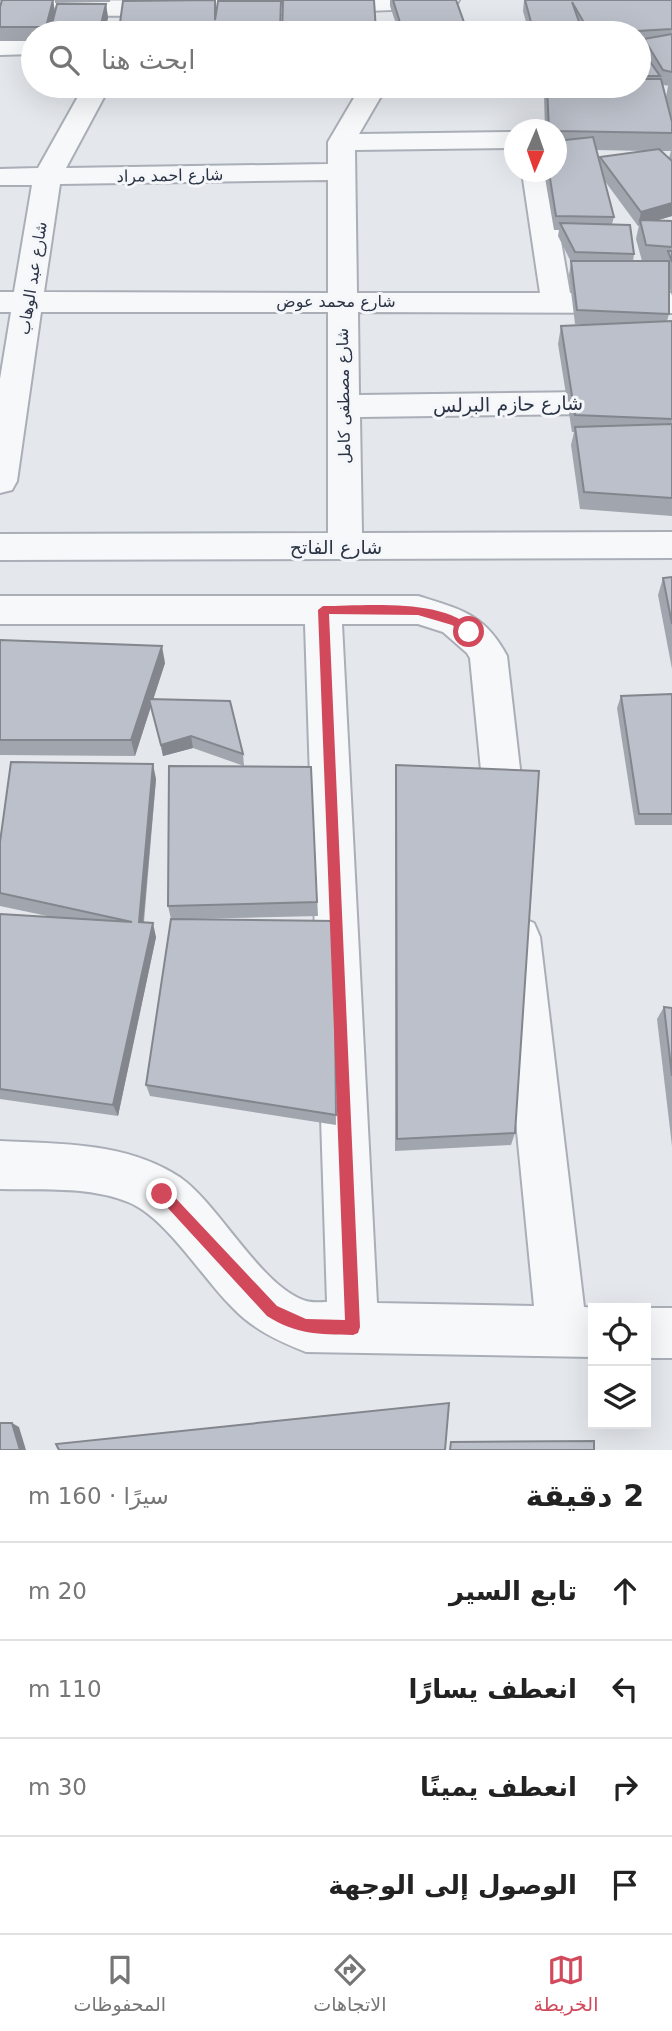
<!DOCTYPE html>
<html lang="ar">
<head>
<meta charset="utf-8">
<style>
	body { margin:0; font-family:"DejaVu Sans","Noto Naskh Arabic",sans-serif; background:#f6f6f6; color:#222; direction:rtl }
	.controls { position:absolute; right:21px; bottom:21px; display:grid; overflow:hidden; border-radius:0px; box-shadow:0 7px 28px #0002 }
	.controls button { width:63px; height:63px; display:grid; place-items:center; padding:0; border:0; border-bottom:2px solid #e0e0e0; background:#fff; color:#222; font:35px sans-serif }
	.compass { position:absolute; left:504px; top:119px; width:63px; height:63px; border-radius:50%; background:#fff; box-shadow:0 7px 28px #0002; rotate:182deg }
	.stop { position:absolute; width:21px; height:21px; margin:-16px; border:5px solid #d1495b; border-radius:50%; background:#fff }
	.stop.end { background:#d1495b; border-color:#fff; box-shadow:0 2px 7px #0008 }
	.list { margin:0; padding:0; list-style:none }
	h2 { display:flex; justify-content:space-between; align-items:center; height:91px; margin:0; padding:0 28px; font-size:30px }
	h2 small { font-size:23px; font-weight:400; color:#767676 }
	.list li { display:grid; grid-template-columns:46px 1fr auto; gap:21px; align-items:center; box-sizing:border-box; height:98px; padding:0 28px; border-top:2px solid #e0e0e0 }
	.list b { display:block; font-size:26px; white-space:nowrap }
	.list em { font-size:23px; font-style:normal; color:#767676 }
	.icon { flex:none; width:38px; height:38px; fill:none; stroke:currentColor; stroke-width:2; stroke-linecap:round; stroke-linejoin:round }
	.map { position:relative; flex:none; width:672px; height:1450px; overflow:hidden; direction:ltr }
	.search { position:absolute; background:#fff; box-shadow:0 7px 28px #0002; left:21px; right:21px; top:21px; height:77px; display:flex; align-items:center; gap:18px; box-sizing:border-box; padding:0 24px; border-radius:38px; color:#767676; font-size:26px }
	.sheet { height:483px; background:#fff }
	nav { display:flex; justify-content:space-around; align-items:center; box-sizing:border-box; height:98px; border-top:2px solid #e0e0e0; background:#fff; font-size:19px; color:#767676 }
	nav a { display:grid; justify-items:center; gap:4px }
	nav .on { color:#d1495b }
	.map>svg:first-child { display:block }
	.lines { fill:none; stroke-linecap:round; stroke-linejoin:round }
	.minor-casing { stroke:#a9aeb7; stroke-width:4 }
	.minor { fill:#f7f8fa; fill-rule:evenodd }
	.wall { fill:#a1a5ae; fill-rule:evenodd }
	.shaded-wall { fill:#83868d }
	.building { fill:#bbc0ca; stroke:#83868d; stroke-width:2 }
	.route { fill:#d1495b }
	.labels { text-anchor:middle; stroke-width:6; stroke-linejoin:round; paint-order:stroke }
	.far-street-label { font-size:16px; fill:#2b3445; stroke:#f4f6f9 }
	.street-label { font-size:19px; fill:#2b3445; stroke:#f4f6f9 }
</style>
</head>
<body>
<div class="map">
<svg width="672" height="1450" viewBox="0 0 672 1450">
	<rect width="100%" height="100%" fill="#e4e7ec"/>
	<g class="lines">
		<g class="minor-casing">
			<g id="minor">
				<path d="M205 0H459L456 5 447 7C298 16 149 17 0 15V1Z"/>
				<polygon points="0,39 33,40 33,54 0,55"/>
				<path d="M84 86H110L66 168 328 164V142L361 86H387L359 134 514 132V148L355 150 357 293H540L522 172H549L570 293H672V313L358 312 359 395 672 391V413L360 417 362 533 672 532V558L0 560V534L328 533V312H41L17 481 12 490 0 493V379L11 312H0V292H14L32 185H0V169L38 168ZM328 180V293L44 292 60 184Z"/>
				<path d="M0 596H418C460 609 485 614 507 656L526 821 520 833 506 839 492 833 486 821 470 658 467 653 443 632 418 624H342L377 1303 534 1306 498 937 504 923 519 917 534 923 540 937 584 1307 597 1308H593V1357L306 1352C279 1341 254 1330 233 1308 203 1279 166 1217 128 1202 89 1186 41 1190 0 1189V1141C61 1144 128 1142 181 1178 220 1206 261 1287 306 1301 312 1303 321 1302 327 1302L305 624H0Z"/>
				<polygon points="645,1308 672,1308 672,1358 646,1358"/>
			</g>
		</g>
		<use href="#minor" class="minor"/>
	</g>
	<g class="wall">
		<polygon points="0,0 53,0 55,11 106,4 108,18 104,33 52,33 51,30 50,33 33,33 33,41 0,41 0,7 2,0"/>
		<polygon points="55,0 110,0 110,2 55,3"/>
		<polygon points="129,0 215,0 216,13 255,1 255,0 374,0 376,33 282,33 283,2 281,2 281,33 119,33 119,30"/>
		<polygon points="390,0 456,0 465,25 465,33 399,33 390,6"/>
		<path d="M524 0H672V118L670 115 672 122V216L655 221H672V296L669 286V314L667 321H672V516L580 509 571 445 574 432H572L558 344 561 326 600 325 575 324 569 275 571 262 558 236 559 230H554L544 172H556V130H545L544 97 546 86H539H639V33H529L523 11ZM663 85 670 86H668L666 97ZM596 150 647 151 600 157 599 160ZM661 151H671L669 158ZM604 180 638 226 639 225 636 239 642 261H633L634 254 612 224 614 217Z"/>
		<polygon points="118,86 276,86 275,90"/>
		<polygon points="672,577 672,669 658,595 663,578"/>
		<polygon points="0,640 165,663 153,699 243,754 244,766 193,748 163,756 151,706 135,756 0,755"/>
		<polygon points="672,694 672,825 635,825 617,708 621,696"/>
		<polygon points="396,765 515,1133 511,1145 395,1151 395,782"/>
		<polygon points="311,767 318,916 189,919 334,921 336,1125 150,1096 146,1085 171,919 168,906"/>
		<polygon points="156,779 144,922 156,937 118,1116 0,1099 0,914 52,917 0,906 0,842"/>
		<polygon points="664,1007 672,1008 672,1146 657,1019"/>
	</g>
	<g class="shaded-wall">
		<polygon points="53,0 55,13 51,28 50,33 47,33 46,27"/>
		<polygon points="106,4 108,18 104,33 101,33 100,28"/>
		<polygon points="672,203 672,216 641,225 640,220 639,225 638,226 641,212"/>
		<polygon points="162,646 165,663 135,756 131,740"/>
		<polygon points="191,736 193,748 163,756 161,745"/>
		<polygon points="153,764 156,779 142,935 139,922"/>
		<polygon points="153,923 156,937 118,1116 113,1105"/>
		<polygon points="12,1423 19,1427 26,1450 20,1450"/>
	</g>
	<g class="building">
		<polygon points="2,0 53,0 46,27 0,27 0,7"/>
		<polygon points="215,0 215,20 218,1 281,1 280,30 119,30 123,1"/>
		<polygon points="283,0 374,0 376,31 282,32"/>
		<polygon points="393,0 456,0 465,25 402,29"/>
		<polygon points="525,0 672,0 672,29 638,31 644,39 639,38 639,33 590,33 572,2 583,33 534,33"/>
		<polygon points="57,4 106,4 100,28 51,28"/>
		<polygon points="672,34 672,72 663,70 644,39"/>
		<polygon points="639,46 660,76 639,76"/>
		<polygon points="639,79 661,79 672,122 672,133 556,131 556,130 549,130 547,86 639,86"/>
		<polygon points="593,137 614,217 556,216 549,172 556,172 556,141"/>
		<polygon points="659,149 672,161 672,203 641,212 600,157"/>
		<polygon points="640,220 672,221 672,247 646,245"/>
		<polygon points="560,223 630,225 634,254 575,252"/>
		<polygon points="668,251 672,251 672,262"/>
		<polygon points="571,261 669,261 669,314 577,310"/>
		<polygon points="672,321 672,419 575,415 561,326"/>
		<polygon points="672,424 672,498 584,492 575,427"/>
		<polygon points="672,577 672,624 663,578"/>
		<polygon points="0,640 162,646 131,740 0,740"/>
		<polygon points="672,694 672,814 639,814 621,696"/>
		<polygon points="149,699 230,701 243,754 191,736 161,745"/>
		<polygon points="11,762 153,764 139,922 153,923 113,1105 0,1089 0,914 132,922 0,893 0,842"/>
		<polygon points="396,765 539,771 515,1133 397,1139"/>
		<polygon points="169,766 311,767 317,902 168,906"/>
		<polygon points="171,919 334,921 336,1115 146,1085"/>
		<polygon points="664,1007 672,1008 672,1076"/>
		<polygon points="449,1403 445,1450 59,1450 56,1444"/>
		<polygon points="0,1423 12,1423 20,1450 0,1450"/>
		<polygon points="594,1441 594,1450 450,1450 451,1442"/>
	</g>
	<path class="route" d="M323 606C364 606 448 597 475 632L469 636 452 625 418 615 329 614 360 1327 358 1333 353 1335C318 1334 297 1335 267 1316L155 1194 157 1189H167L277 1306 306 1319 345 1320 318 610Z"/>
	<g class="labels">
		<g class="far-street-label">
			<text transform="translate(170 175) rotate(-1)" y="6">شارع احمد مراد</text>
			<text transform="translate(32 278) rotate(-81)" y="6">شارع عبد الوهاب</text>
			<text x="336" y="307">شارع محمد عوض</text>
			<text transform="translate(343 396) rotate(-91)" y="6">شارع مصطفى كامل</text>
		</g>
		<g class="street-label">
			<text transform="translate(508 404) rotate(-1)" y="7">شارع حازم البرلس</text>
			<text x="336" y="554">شارع الفاتح</text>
		</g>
	</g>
</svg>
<div class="controls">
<button><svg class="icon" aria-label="locate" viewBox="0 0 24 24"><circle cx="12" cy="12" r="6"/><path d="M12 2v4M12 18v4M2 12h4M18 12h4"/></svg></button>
<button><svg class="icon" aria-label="layers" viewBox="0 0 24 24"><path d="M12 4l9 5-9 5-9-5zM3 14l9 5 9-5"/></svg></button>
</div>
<svg class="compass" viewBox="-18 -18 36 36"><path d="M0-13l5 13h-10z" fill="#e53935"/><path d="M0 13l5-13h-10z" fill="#767676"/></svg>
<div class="stop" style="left:469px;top:632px"></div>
<div class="stop end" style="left:162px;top:1194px"></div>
<div class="search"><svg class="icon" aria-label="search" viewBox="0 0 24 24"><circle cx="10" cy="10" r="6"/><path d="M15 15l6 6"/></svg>ابحث هنا</div>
</div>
<section class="sheet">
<h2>2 دقيقة<small>سيرًا · 160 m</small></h2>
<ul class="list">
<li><svg class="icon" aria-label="ahead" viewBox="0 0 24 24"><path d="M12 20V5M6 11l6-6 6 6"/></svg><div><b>تابع السير</b></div><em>20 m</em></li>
<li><svg class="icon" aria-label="left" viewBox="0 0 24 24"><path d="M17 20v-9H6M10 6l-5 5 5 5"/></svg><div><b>انعطف يسارًا</b></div><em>110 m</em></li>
<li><svg class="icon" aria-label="right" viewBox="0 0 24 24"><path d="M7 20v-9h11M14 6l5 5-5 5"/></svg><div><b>انعطف يمينًا</b></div><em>30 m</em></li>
<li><svg class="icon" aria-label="arrive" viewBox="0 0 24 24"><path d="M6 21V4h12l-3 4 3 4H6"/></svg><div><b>الوصول إلى الوجهة</b></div></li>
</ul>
</section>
<nav>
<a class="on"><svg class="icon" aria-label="map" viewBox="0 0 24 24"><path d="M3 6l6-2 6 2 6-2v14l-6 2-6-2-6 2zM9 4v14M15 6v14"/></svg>الخريطة</a>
<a><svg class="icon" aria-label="directions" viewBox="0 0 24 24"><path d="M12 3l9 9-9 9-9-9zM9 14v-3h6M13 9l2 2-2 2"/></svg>الاتجاهات</a>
<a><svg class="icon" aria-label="saved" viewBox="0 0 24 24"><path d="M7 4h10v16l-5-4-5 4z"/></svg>المحفوظات</a>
</nav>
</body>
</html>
